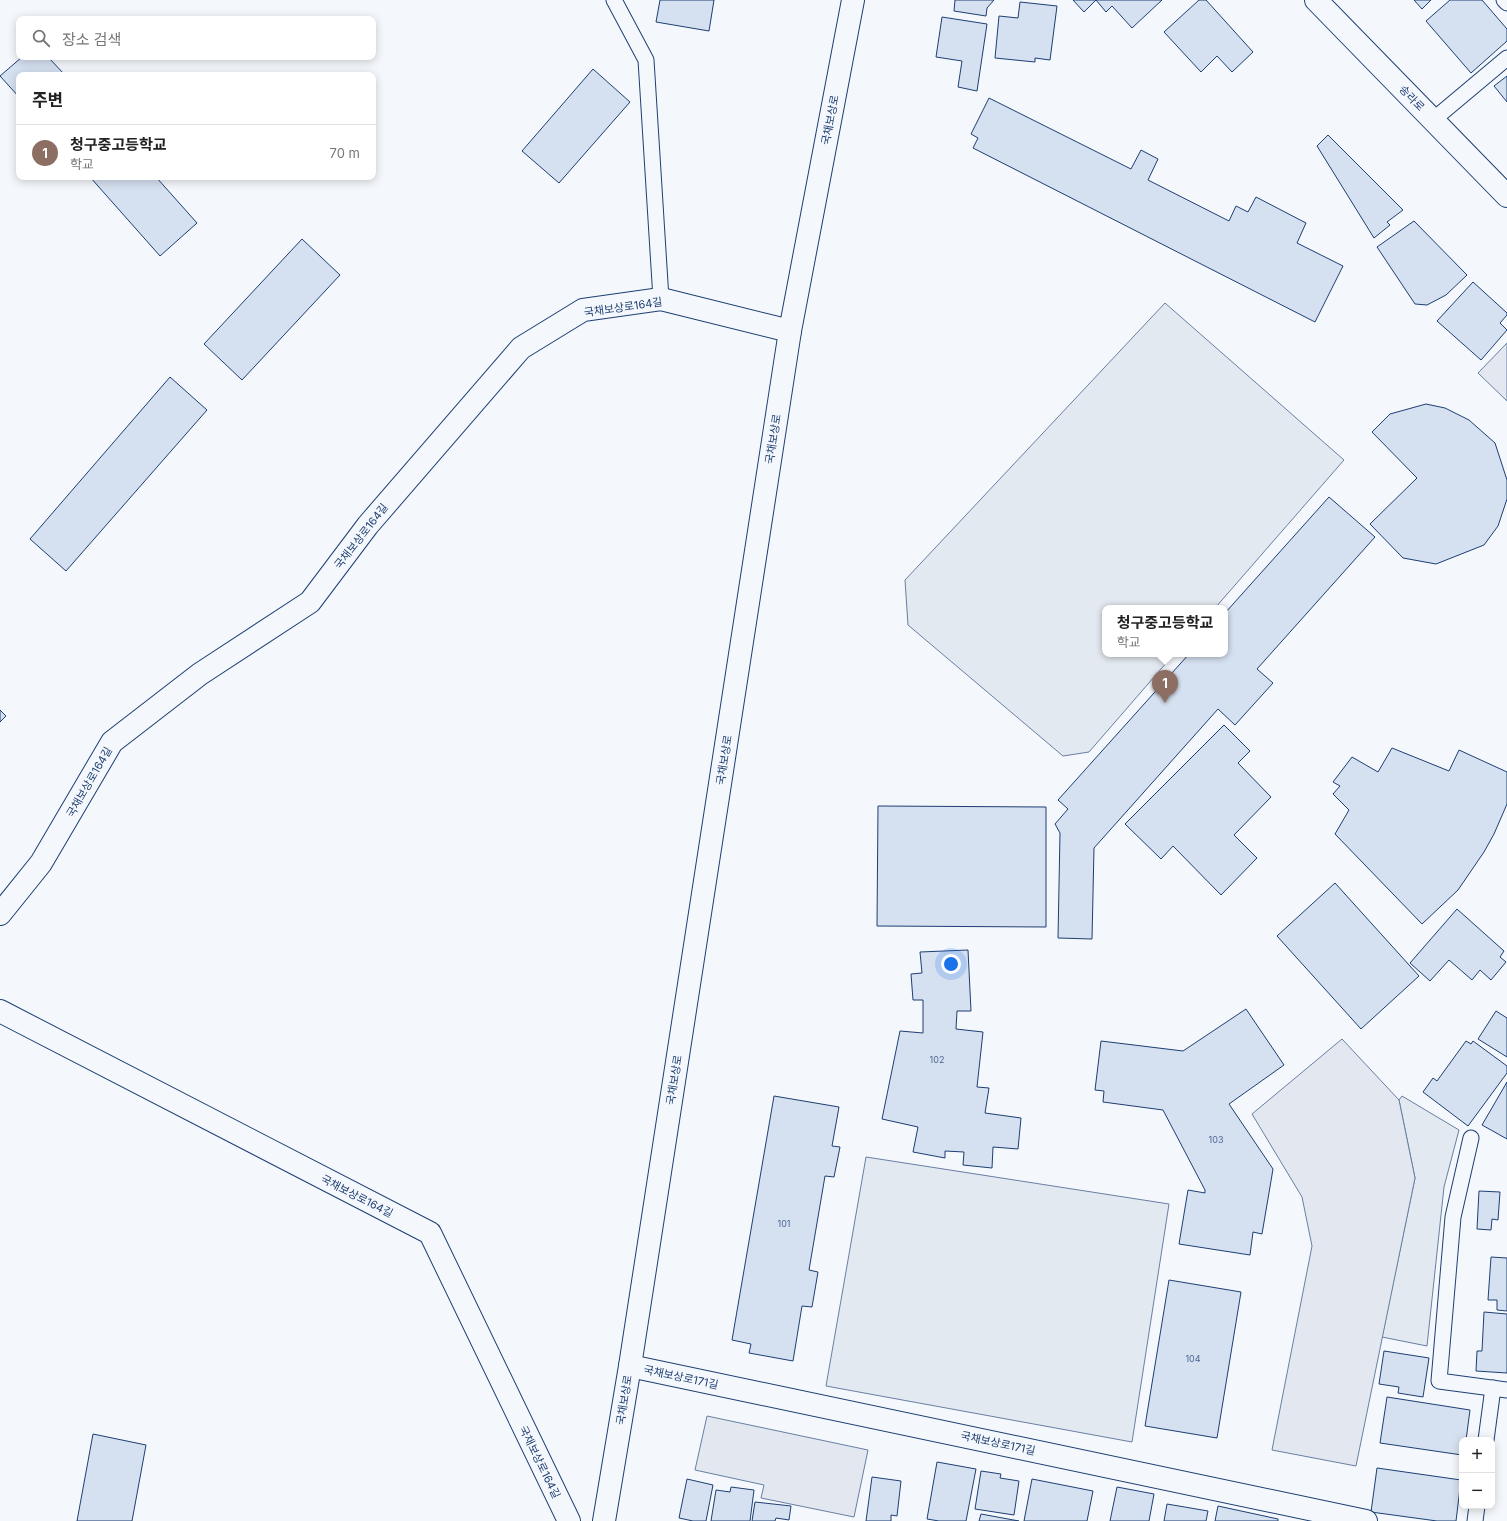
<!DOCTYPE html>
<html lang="ko">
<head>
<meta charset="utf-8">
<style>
	body { margin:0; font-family:Inter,"Noto Sans KR",sans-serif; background:#f6f6f6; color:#222 }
	.controls { position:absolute; right:12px; bottom:12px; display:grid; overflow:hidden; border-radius:8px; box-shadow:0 2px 10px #0003 }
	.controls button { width:36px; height:36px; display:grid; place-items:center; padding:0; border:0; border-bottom:1px solid #e0e0e0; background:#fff; color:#222; font:20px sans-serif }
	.you { position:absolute; left:951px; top:964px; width:14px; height:14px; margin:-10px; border:3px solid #fff; border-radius:50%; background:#1a73e8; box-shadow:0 0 0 6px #1a73e833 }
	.badge { display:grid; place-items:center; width:26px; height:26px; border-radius:50%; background:#db2777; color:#fff; font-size:13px; font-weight:700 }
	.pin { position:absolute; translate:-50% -33px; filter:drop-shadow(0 1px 2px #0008) }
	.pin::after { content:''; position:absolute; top:21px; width:14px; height:12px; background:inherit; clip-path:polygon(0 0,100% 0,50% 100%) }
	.popup { position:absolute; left:1102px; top:605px; width:126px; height:52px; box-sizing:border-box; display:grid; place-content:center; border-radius:8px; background:#fff; filter:drop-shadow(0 1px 3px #0005); font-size:13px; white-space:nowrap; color:#767676 }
	.popup b { font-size:15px; color:#222 }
	.popup::after { content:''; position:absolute; left:50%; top:100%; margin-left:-8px; border:8px solid transparent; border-top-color:#fff }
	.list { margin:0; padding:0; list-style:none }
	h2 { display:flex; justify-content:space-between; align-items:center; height:52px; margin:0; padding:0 16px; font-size:17px }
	h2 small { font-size:13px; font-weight:400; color:#767676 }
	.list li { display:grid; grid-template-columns:26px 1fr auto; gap:12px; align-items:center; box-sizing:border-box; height:56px; padding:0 16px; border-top:1px solid #e0e0e0 }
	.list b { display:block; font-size:15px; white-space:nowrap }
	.list p { margin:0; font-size:13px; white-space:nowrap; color:#767676 }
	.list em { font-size:13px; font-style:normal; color:#767676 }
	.icon { flex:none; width:22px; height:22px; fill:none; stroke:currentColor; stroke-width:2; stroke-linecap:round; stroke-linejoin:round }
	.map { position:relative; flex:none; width:1507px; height:1521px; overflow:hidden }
	.search { position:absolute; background:#fff; box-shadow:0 2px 10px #0003; left:16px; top:16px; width:360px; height:44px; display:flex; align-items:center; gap:10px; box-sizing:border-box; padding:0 14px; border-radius:8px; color:#767676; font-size:15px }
	.panel { position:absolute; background:#fff; box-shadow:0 2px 10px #0003; left:16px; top:72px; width:360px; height:108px; border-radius:8px }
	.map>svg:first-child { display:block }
	.green { fill:#e3e9f0; stroke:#687fa3 }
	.parking { fill:#e3e8f0; stroke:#687fa3 }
	.building { fill:#d5e0f0; stroke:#1d3f73 }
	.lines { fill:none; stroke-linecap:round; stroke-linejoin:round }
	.service-casing { stroke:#1d3f73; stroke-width:17 }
	.minor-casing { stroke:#1d3f73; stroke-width:24 }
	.secondary-casing { stroke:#1d3f73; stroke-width:24 }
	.service { stroke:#f4f7fb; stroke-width:15 }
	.minor { stroke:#f4f7fb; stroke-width:22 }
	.secondary { stroke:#f4f7fb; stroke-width:22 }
	.labels { text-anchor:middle; stroke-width:3; stroke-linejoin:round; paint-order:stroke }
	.number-label { font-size:9px; fill:#4b6792 }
	.street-label { font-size:11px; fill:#1d3f73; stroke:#f4f7fb }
</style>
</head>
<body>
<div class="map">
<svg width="1507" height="1521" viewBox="0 0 1507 1521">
	<rect width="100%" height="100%" fill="#f4f7fb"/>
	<g class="green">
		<polygon points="1165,303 1344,460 1215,608 1105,608 1105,654 1174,654 1089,752 1063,756 908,625 905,580"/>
		<polygon points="1402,1096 1459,1130 1444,1187 1427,1346 1382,1337 1415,1178 1399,1100"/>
		<polygon points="866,1157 1169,1204 1132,1442 826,1386"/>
	</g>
	<g class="parking">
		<polygon points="1507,343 1507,401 1478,373"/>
		<polygon points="1342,1039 1399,1100 1415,1178 1356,1466 1272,1450 1312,1246 1302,1197 1252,1114"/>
		<polygon points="707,1416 868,1450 854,1517 761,1498 764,1485 695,1470"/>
	</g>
	<g class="building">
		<polygon points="660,0 714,0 709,31 656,22"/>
		<polygon points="955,0 994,0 987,8 986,16 954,11"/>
		<polygon points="1073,0 1162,0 1132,28 1112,6 1106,12 1096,0 1084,12"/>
		<polygon points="1199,0 1206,0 1253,52 1232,72 1217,56 1201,72 1164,32"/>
		<polygon points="1414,0 1431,0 1422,9"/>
		<polygon points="1450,0 1482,0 1507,29 1507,41 1471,73 1426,21"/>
		<polygon points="1020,2 1057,6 1050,60 1035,58 1035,62 995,58 999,16 1018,18"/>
		<polygon points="942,17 987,24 977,91 958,87 962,61 936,57"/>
		<polygon points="22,57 48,57 65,75 19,75 19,97 0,76"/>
		<polygon points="593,69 630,102 559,183 522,151"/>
		<polygon points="1507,76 1507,102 1494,86"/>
		<polygon points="989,98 1131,169 1141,150 1158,159 1148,180 1229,221 1236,206 1248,212 1256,197 1306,223 1297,243 1343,266 1315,322 973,148 978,138 971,134"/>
		<polygon points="1328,135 1403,210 1387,222 1390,225 1374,238 1317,146"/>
		<polygon points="90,177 156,177 197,223 160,256"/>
		<polygon points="1414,221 1467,275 1446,295 1427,305 1415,304 1377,247"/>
		<polygon points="302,239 340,275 242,380 204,344"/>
		<polygon points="1473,282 1507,313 1507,315 1500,323 1507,330 1481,360 1437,321"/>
		<polygon points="170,377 207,410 66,571 30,539"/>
		<polygon points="1426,404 1445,408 1469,420 1495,443 1507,480 1507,499 1498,526 1484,545 1436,564 1403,558 1370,524 1417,478 1372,432 1390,414"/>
		<polygon points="1329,497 1375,537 1257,669 1273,683 1235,725 1218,709 1094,848 1092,939 1058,938 1060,833 1055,824 1068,809 1058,800 1189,654 1225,654 1225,613"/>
		<polygon points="0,710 6,716 0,722"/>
		<polygon points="1224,725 1250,751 1238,763 1271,797 1234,835 1257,858 1221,895 1173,846 1161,859 1125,824"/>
		<polygon points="1392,748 1449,771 1459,750 1507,772 1507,804 1494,834 1484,852 1458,890 1422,924 1335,834 1349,810 1333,794 1340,786 1333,782 1352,757 1378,772"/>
		<polygon points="878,806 1046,807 1046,927 877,926"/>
		<polygon points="1335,883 1419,976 1361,1029 1277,936"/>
		<polygon points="1457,909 1504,951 1500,957 1506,962 1491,980 1480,970 1472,980 1449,960 1430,981 1410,963"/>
		<polygon points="968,950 971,1011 957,1011 956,1029 983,1032 977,1087 989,1088 985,1113 1021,1118 1018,1149 993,1147 992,1168 963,1165 964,1152 945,1151 945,1158 913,1152 918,1127 882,1119 900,1031 923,1033 923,1000 913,1000 911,974 922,973 920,952"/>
		<polygon points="1246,1009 1284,1065 1229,1104 1273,1169 1262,1234 1253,1232 1250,1255 1179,1244 1188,1190 1205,1193 1205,1190 1163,1110 1103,1102 1104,1091 1095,1090 1101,1041 1183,1051"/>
		<polygon points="1496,1011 1507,1018 1507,1057 1478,1039"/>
		<polygon points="1466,1041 1471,1044 1473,1041 1507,1066 1507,1073 1468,1126 1423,1092 1433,1078 1437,1081"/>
		<polygon points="1507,1082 1507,1139 1482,1125"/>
		<polygon points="774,1096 839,1107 832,1146 840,1147 834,1177 825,1176 809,1270 818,1272 812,1307 802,1306 793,1361 749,1353 751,1344 732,1340"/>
		<polygon points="1479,1191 1500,1192 1498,1220 1492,1219 1491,1230 1477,1229"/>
		<polygon points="1491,1257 1507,1258 1507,1311 1497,1310 1497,1300 1488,1300"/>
		<polygon points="1169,1280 1241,1292 1217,1438 1145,1426"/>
		<polygon points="1484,1312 1507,1314 1507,1373 1476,1371 1477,1351 1482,1351"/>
		<polygon points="1384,1351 1429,1358 1423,1397 1398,1393 1399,1387 1379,1384"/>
		<polygon points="1387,1397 1470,1410 1466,1440 1462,1440 1462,1455 1380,1443"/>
		<polygon points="93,1434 146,1445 132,1521 77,1521"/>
		<polygon points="937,1462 976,1469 966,1521 939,1521 927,1519"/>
		<polygon points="1377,1468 1461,1480 1456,1521 1437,1521 1371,1512"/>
		<polygon points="981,1471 1001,1474 1000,1478 1019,1481 1014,1515 975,1509"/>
		<polygon points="872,1477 901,1481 897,1516 891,1515 891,1521 866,1521"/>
		<polygon points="687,1479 713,1485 706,1521 693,1521 679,1518"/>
		<polygon points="1032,1479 1093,1491 1087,1521 1024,1521"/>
		<polygon points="731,1487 754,1490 750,1521 711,1521 716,1490 730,1492"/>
		<polygon points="1117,1487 1154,1494 1149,1521 1110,1521"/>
		<polygon points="755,1502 791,1506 789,1520 776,1518 775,1521 752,1521"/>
		<polygon points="1167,1504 1208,1511 1206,1521 1164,1521"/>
		<polygon points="1218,1506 1278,1519 1278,1521 1215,1521"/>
		<polygon points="981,1514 1019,1521 979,1521"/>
	</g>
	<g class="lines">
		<g class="service-casing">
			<g id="service">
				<polyline points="614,0 646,60 661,299"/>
				<polyline points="1504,0 1507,3"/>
				<polyline points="1433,120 1507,58"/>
				<polyline points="1471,1138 1453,1217 1439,1381 1507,1390"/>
				<polyline points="1486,1440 1493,1388"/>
				<polyline points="1475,1521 1477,1506"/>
			</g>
		</g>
		<g class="minor-casing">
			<g id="minor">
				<polyline points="0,914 41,863 112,742 200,674 310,602 368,525 521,348 583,310 661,299 790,331"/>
				<polyline points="0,1011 430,1233 569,1521"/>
				<polyline points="630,1366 1366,1521"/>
			</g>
		</g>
		<g class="secondary-casing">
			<g id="secondary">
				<polyline points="1316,0 1507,196"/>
				<polyline points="604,1521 630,1366 790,331 853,0"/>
			</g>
		</g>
		<use href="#service" class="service"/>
		<use href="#minor" class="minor"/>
		<use href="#secondary" class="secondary"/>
	</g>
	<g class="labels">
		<g class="number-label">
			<text x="937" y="1063">102</text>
			<text x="1216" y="1143">103</text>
			<text x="784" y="1227">101</text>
			<text x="1193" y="1362">104</text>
		</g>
		<g class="street-label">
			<text transform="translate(1412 98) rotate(46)" y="4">송라로</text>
			<text transform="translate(830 120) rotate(-79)" y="4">국채보상로</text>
			<text transform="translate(623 307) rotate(-8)" y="4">국채보상로164길</text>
			<text transform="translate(773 439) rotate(-81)" y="4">국채보상로</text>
			<text transform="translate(361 536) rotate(-52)" y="4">국채보상로164길</text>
			<text transform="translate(724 760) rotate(-81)" y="4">국채보상로</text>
			<text transform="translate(89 782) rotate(-60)" y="4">국채보상로164길</text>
			<text transform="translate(674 1080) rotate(-81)" y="4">국채보상로</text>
			<text transform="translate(357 1196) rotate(27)" y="4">국채보상로164길</text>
			<text transform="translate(681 1377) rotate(12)" y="4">국채보상로171길</text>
			<text transform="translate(624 1400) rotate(-81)" y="4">국채보상로</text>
			<text transform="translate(998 1443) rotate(12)" y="4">국채보상로171길</text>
			<text transform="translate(540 1462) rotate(64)" y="4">국채보상로164길</text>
		</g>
	</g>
</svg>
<div class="controls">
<button>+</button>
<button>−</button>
</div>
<div class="you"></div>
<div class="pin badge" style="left:1165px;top:703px;background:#8d6e63">1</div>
<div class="popup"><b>청구중고등학교</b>학교</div>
<div class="search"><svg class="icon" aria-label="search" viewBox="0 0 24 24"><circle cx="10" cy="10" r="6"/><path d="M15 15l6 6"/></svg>장소 검색</div>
<section class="panel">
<h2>주변<small></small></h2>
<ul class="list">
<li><span class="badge" style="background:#8d6e63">1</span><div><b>청구중고등학교</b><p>학교</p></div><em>70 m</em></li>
</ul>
</section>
</div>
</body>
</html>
